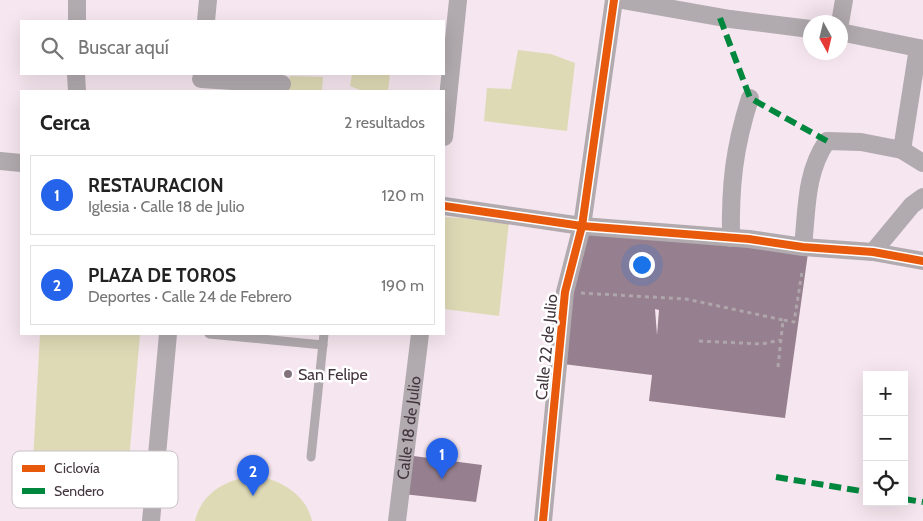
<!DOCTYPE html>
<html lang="es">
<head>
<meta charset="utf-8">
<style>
	body { margin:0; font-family:Cabin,sans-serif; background:#f6f6f6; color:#222 }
	.controls { position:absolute; right:15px; bottom:15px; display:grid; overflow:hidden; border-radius:0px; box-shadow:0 5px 20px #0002 }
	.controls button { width:45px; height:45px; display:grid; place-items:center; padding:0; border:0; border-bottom:1px solid #e0e0e0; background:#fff; color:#222; font:25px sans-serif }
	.compass { position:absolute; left:803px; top:15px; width:45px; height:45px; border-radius:50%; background:#fff; box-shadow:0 5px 20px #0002; rotate:172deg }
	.you { position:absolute; left:641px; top:264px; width:18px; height:18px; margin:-12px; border:4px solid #fff; border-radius:50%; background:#1a73e8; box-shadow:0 0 0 8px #1a73e833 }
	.badge { display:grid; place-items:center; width:32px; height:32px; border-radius:50%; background:#2563eb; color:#fff; font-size:16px; font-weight:700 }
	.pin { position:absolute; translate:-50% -41px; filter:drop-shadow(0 1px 2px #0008) }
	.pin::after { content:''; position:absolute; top:26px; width:18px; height:15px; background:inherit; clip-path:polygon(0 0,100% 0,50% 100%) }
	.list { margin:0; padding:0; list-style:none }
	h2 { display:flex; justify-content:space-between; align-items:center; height:65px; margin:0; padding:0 20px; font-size:21px }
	h2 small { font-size:16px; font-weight:400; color:#767676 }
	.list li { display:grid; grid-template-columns:32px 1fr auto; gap:15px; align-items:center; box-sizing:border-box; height:80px; margin:0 10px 10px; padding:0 10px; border:1px solid #e0e0e0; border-radius:0px }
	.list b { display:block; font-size:19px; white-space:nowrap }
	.list p { margin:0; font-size:16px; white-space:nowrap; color:#767676 }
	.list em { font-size:16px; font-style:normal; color:#767676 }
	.icon { flex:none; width:28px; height:28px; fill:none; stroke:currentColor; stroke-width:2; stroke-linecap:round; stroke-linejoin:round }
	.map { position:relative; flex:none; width:923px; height:521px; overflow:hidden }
	.search { position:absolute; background:#fff; box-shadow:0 5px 20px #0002; left:20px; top:20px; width:425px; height:55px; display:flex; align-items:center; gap:12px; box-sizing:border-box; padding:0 18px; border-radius:0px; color:#767676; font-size:19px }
	.panel { position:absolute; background:#fff; box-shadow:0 5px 20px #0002; left:20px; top:90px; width:425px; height:245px; border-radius:0px }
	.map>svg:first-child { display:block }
	.green { fill:#dfdab6 }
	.building { fill:#967f8e; fill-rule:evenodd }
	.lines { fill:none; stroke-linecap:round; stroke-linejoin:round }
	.path { stroke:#afa6ab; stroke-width:3; stroke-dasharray:4 4; stroke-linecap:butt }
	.service { stroke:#b1aaae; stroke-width:9 }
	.minor { stroke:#b1aaae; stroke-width:18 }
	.quiet { stroke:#00873e; stroke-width:6; stroke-dasharray:12 6; stroke-linecap:butt }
	.cycleway-casing { stroke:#fff; stroke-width:11 }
	.cycleway { stroke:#e8590c; stroke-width:8 }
	.poi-dot { fill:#82737b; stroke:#fff; stroke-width:2 }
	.labels { text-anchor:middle; stroke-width:5; stroke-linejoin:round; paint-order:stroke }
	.street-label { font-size:16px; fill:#43353d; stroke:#fff }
	.poi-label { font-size:16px; fill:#43353d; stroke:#fff; text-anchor:start }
	.key { fill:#fff; stroke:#c7c2c5; stroke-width:1 }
	.key-label { font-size:14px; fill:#43353d }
</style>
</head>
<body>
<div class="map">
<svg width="923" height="521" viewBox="0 0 923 521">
	<rect width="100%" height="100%" fill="#f6e6ef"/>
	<g class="green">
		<polygon points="518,50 551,54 575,63 567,131 484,121 487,88 511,89"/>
		<polygon points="352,74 390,74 388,91 362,91 350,86"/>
		<polygon points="290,76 323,77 322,91 287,91"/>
		<polygon points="444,217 509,221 499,316 444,309"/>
		<polygon points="40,334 140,334 127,483 32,479"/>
		<path d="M259 476C283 482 306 495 312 521H195C202 490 231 477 259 476Z"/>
	</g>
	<g class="building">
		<path d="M587 230 808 253 785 418 649 401 652 375 563 364 570 301ZM655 309 659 310 657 335Z"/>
		<polygon points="406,455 482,465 476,502 403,494"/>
	</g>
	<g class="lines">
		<g class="path">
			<polyline points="581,293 686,299 783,320"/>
			<polyline points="699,341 762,344 780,340"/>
			<polyline points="778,367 783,320 794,322 802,272"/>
		</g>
		<g class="service">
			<polyline points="209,334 323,345"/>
			<polyline points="311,457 324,334"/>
		</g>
		<g class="minor">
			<polyline points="77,0 77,21"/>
			<polyline points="622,0 730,19 810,29"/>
			<polyline points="206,21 208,0"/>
			<polyline points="840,23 844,0"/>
			<polyline points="840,32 923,49"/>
			<polyline points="76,74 77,91"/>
			<polyline points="201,79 282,84"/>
			<polyline points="444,137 458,0"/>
			<polyline points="902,150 918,48"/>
			<polyline points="0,161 21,163"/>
			<polyline points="444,206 582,226 749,239 803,247 873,252 923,261"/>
			<path d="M731 238C730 186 734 148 750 98"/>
			<path d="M803 247C807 210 805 173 827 141L861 142 902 150 923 163"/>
			<polyline points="873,252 912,205 923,197"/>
			<polyline points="151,521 168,334"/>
			<path id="s1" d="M397 521 420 334"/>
			<polyline points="543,521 565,292 582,226 614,0"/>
		</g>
		<g class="quiet">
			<polyline points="720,18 750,98 827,141"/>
			<polyline points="776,477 867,492"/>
			<polyline points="904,499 923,502"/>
		</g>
		<g class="cycleway-casing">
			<g id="cycleway">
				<polyline points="444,206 582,226 749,239 803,247 873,252 923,261"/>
				<polyline points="543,521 565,292 582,226 614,0"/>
			</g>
		</g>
		<use href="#cycleway" class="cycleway"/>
	</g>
	<circle class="poi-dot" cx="288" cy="374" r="5"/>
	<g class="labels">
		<g class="street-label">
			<text transform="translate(546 347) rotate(-84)" y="6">Calle 22 de Julio</text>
			<text dy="6" stroke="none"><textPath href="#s1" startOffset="94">Calle 18 de Julio</textPath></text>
		</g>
		<g class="poi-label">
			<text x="298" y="380">San Felipe</text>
		</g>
	</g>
	<rect x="12" y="451" width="166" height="57" rx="8" class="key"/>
	<rect x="22" y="465" width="23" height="7" fill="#e8590c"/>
	<rect x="22" y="488" width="23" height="6" fill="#00873e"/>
	<g class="key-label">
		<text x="54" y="473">Ciclovía</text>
		<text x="54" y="496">Sendero</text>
	</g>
</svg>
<div class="controls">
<button>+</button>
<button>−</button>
<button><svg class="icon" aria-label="locate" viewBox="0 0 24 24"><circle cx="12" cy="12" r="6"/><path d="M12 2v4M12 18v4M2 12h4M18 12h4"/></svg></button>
</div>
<svg class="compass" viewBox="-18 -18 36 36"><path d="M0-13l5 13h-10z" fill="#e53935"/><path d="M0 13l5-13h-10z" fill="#767676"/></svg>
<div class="you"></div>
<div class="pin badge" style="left:442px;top:479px">1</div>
<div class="pin badge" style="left:253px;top:496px">2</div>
<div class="search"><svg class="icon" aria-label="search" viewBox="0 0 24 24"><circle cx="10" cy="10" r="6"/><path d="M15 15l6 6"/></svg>Buscar aquí</div>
<section class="panel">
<h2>Cerca<small>2 resultados</small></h2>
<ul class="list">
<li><span class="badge">1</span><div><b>RESTAURACI0N</b><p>Iglesia · Calle 18 de Julio</p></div><em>120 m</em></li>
<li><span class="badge">2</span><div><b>PLAZA DE T0R0S</b><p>Deportes · Calle 24 de Febrero</p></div><em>190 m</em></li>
</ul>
</section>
</div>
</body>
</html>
